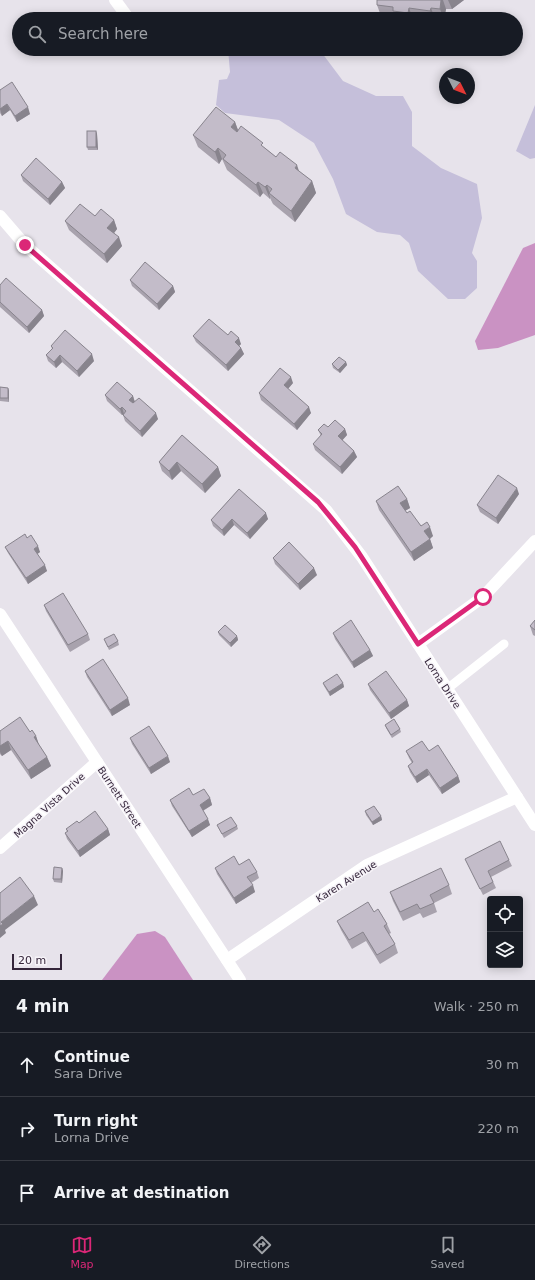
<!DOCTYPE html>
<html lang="en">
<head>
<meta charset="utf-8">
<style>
	body { margin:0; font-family:"DejaVu Sans",sans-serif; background:#20242c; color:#f1f3f6 }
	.controls { position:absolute; right:12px; bottom:12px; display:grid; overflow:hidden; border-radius:4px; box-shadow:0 2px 10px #0003 }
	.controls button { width:36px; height:36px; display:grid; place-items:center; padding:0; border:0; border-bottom:1px solid #363941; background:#171b24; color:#f1f3f6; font:20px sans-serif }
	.compass { position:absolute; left:439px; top:68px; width:36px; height:36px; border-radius:50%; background:#171b24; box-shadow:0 2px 10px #0003; rotate:132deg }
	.scale { position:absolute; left:12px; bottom:10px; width:50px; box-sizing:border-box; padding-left:4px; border:2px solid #34253a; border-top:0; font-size:11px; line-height:14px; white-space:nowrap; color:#34253a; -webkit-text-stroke:3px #f6f3f8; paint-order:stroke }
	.stop { position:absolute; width:12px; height:12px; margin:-9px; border:3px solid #db2777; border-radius:50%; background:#fff }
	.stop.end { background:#db2777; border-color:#fff; box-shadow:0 1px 4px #0008 }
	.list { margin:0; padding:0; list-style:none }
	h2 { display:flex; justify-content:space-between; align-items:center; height:52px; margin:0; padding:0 16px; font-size:17px }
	h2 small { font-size:13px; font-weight:400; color:#9ea1a6 }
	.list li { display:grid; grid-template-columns:26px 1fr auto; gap:12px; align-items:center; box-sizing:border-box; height:64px; padding:0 16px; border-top:1px solid #363941 }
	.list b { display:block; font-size:15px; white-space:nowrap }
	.list p { margin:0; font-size:13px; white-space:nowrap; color:#9ea1a6 }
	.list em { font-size:13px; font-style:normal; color:#9ea1a6 }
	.icon { flex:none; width:22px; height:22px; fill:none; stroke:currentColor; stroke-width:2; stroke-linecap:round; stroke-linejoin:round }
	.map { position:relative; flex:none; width:535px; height:980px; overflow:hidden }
	.search { position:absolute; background:#171b24; box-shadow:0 2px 10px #0003; left:12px; right:12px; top:12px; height:44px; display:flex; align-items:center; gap:10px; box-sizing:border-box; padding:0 14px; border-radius:22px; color:#9ea1a6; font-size:15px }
	.sheet { height:244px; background:#171b24 }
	nav { display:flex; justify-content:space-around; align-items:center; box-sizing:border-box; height:56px; border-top:1px solid #363941; background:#171b24; font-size:11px; color:#9ea1a6 }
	nav a { display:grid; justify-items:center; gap:2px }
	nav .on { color:#db2777 }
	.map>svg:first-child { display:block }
	.green { fill:#c5bfda }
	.water { fill:#ca92c3 }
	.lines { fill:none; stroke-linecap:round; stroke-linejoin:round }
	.lane { stroke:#fff; stroke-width:9 }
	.street { stroke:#fff; stroke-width:12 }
	.wall { fill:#a8a2ad }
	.shaded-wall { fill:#88848d }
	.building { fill:#c3bcc9; stroke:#88848d }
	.route { stroke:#db2777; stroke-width:5 }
	.labels { text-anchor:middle; stroke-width:3; stroke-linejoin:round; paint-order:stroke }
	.street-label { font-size:10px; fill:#34253a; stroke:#f6f3f8 }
</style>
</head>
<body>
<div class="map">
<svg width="535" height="980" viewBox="0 0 535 980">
	<rect width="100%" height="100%" fill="#e7e3eb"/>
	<g class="green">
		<polygon points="228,49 319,49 343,81 376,96 403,96 412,112 412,146 441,168 477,184 482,218 472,253 477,261 477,288 465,299 448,299 418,271 409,243 400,235 377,232 346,214 333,179 314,143 279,120 225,113 216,105 219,80 227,79 230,72"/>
		<polygon points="535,105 535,158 530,159 516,151"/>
	</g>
	<g class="water">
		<polygon points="535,243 535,335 498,348 478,350 475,341 523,248"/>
		<polygon points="155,931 165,937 193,980 102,980 137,934"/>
	</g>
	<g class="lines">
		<polyline class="lane" points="447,689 504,644"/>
		<g class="street">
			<polyline points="115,0 129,19"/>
			<polyline points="0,216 25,245 326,510 362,557 535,825"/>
			<polyline points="0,614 240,980"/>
			<polyline points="418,644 483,597 535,541"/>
			<polyline points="0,848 97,762"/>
			<polyline points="227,960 367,865 517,797"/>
		</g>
	</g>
	<g class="wall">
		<polygon points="377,0 464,0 452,9 446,9 444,19 396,19 396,18 381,16 377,5"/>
		<polygon points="0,90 30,114 17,122 10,110 2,116 0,113"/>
		<polygon points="235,122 238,130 265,148 276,157 300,172 312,181 316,193 295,222 273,204 270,198 270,199 263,193 260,197 227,170 223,161 222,159 219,164 198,147 193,135"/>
		<polygon points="96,131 97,134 98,150 88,150 87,147"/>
		<polygon points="21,175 62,182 65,188 50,205 23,181"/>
		<polygon points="114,220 117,229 114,233 122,246 107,263 69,230 65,221"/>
		<polygon points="130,280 173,286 175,292 159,310 132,286"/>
		<polygon points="0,285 42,310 44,316 29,333 0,307"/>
		<polygon points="228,335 241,344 239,346 241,348 244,354 228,371 196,342 193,336"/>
		<polygon points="51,346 94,361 79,377 62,362 56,368 48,361 46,355 52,349"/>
		<polygon points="346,362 347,365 340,373 333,368 332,364"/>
		<polygon points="293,383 288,389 311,413 297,430 261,400 259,393"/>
		<polygon points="0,387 8,388 9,391 9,402 0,401"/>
		<polygon points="105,395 133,396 135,402 158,419 142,437 125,421 123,415 124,414 122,415 107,401"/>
		<polygon points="328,427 345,429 347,435 342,440 354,451 357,457 342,474 315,450 313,444 321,436 318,430"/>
		<polygon points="182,435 218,467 221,476 205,493 181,471 172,480 162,471 159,462"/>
		<polygon points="239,489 268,519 250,539 234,525 224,536 213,526 211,520"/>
		<polygon points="519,494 498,524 480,512 477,505"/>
		<polygon points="407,499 410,508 405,511 407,513 433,536 430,539 433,548 414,561 379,510 376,501"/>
		<polygon points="27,538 40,552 37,554 47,571 28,584 8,553 5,547"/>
		<polygon points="273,558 317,575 300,590 275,564"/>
		<polygon points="44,605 88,634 90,640 70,652 46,611"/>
		<polygon points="535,620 535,636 533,635 530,626"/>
		<polygon points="218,632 237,636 238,640 231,647 219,635"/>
		<polygon points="333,633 370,650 373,656 354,668 335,639"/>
		<polygon points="104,639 118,641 119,645 109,650"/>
		<polygon points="85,671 130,705 112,716 87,677"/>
		<polygon points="323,683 343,683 344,687 330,696 324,686"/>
		<polygon points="368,684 407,700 409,706 391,719 370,690"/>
		<polygon points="385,725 400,729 401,732 392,738 386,728"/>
		<polygon points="0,731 30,732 36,736 39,745 47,757 51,766 31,779 11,750 2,756 0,754"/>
		<polygon points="130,738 170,762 151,774 132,744"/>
		<polygon points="406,751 429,751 458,776 460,782 442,794 429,775 417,783 410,772 408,766 412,763 409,758"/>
		<polygon points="193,795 210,798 212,805 203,811 210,825 192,837 172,806 170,800"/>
		<polygon points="365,811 381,816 382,820 373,825 366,815"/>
		<polygon points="79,823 108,829 110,835 80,857 67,839 65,833 67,832 66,829"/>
		<polygon points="217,825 237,826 238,829 224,838"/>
		<polygon points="465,859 509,860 512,866 491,877 496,888 483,895"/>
		<polygon points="239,865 257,872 259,878 251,883 255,892 236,904 217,874 215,868"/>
		<polygon points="62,868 63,871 62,883 54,882 53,879"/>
		<polygon points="449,885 452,894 434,903 437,912 423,918 420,913 403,921 393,901 390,892"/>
		<polygon points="374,912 387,924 391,933 389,934 395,944 398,953 380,964 366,941 352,949 341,930 337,921"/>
	</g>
	<g class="shaded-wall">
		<polygon points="441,0 443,0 446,9 444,19 440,9"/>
		<polygon points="448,0 464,0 452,9"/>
		<polygon points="409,8 413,19 411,19 408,13"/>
		<polygon points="431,8 435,19 433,19 430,11"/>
		<polygon points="7,104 10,110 2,116 0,109"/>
		<polygon points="28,107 30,114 17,122 15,116"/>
		<polygon points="235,122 239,133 231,127"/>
		<polygon points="96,131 97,134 98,150 96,147"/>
		<polygon points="218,148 222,159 219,164 215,152"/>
		<polygon points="297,165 301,177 295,168"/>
		<polygon points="312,181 316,193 295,222 291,211"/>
		<polygon points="62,182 65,188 50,205 48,199"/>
		<polygon points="258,182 263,193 260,197 256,185"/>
		<polygon points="267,185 270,194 269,193 270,198 270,199 265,187"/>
		<polygon points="114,220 117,229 111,237 107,228"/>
		<polygon points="119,237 122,246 107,263 104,254"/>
		<polygon points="173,286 175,292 159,310 157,304"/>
		<polygon points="42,310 44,316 29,333 27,327"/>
		<polygon points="239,338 241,344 237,348 235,342"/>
		<polygon points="241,348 244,354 228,371 226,365"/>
		<polygon points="92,354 94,361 79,377 77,371"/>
		<polygon points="60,355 62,362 56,368 54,362"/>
		<polygon points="346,362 347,365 340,373 338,370"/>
		<polygon points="291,377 293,383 286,391 284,385"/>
		<polygon points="8,388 9,391 9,402 8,398"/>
		<polygon points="133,396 135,403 132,406 129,400"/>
		<polygon points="122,407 124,414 122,415 120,409"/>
		<polygon points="309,407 311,413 297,430 294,424"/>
		<polygon points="156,413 158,419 142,437 140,431"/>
		<polygon points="345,429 347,435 340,443 338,436"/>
		<polygon points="354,451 357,457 342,474 340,467"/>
		<polygon points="177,462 181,471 172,480 169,471"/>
		<polygon points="218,467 221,476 205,493 202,484"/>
		<polygon points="517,488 519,494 498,524 496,518"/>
		<polygon points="407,499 410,508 403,512 400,503"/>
		<polygon points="266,513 268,519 250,539 247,533"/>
		<polygon points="232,519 234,525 224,536 222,530"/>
		<polygon points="430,527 433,536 428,540 424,531"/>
		<polygon points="430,539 433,548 414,561 411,552"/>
		<polygon points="38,546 40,552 36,555 34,549"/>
		<polygon points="45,565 47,571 28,584 26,578"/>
		<polygon points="314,568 317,575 300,590 298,584"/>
		<polygon points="237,636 238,640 231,647 230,643"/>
		<polygon points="370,650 373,656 354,668 352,662"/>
		<polygon points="343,683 344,687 330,696 329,692"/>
		<polygon points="128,698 130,705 112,716 110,710"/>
		<polygon points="407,700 409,706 391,719 389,713"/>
		<polygon points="36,736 39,745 37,746 34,737"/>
		<polygon points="8,741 11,750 2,756 0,752 0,746"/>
		<polygon points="168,756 170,762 151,774 149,768"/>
		<polygon points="47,757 51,766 31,779 28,770"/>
		<polygon points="427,769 429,775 417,783 415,777"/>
		<polygon points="458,776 460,782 442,794 440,788"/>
		<polygon points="210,798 212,805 202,811 200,805"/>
		<polygon points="381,816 382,820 373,825 372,822"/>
		<polygon points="208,819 210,825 192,837 189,831"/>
		<polygon points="108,829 110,835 80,857 78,851"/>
		<polygon points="62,868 63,871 62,883 61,879"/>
		<polygon points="253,885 255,892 236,904 234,898"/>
		<polygon points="34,896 38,905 5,930 6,933 0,938 0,926 1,922"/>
	</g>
	<g class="building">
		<polygon points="377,0 441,0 440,9 431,8 430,11 409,8 408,13 393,11 393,7 377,5"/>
		<polygon points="12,82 28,107 15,116 7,104 0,109 0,90"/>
		<polygon points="216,107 235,122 231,127 237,132 241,126 263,143 261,145 276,157 280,152 297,165 295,168 312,181 291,211 269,193 272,189 267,185 265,187 258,182 256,185 223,159 226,155 218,148 215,152 193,135"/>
		<rect x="87" y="131" width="9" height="16"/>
		<polygon points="36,158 62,182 48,199 21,175"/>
		<polygon points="80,204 95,216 101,209 114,220 107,228 119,237 104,254 65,221"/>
		<polygon points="145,262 173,286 157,304 130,280"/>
		<polygon points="6,278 42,310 27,327 0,302 0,285"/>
		<polygon points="209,319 228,335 231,331 239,338 235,342 241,348 226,365 193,336"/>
		<polygon points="65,330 92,354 77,371 60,355 54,362 46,355 53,348 51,346"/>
		<polygon points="339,357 346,362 338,370 332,364"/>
		<polygon points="280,368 291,377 284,385 309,407 294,424 259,393"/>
		<polygon points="117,382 133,396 129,400 133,403 139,398 156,413 140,431 123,415 126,411 122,407 120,409 105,395"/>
		<polygon points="0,387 8,388 8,398 0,398"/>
		<polygon points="335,420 345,429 338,436 354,451 340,467 313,444 322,434 318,430 324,424 328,427"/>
		<polygon points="182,435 218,467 202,484 177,462 169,471 159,462"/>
		<polygon points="498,475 517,488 496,518 477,505"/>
		<polygon points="398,486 407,499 400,503 407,513 410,511 421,526 427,522 430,527 424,531 430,539 411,552 376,501"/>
		<polygon points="239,489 266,513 247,533 232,519 222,530 211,520"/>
		<polygon points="25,534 27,538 31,535 38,546 34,549 45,565 26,578 5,547"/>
		<polygon points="289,542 314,568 298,584 273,558"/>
		<polygon points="63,593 88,634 68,645 44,605"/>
		<polygon points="351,620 370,650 352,662 333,633"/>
		<polygon points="535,620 535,630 530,626"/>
		<polygon points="225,625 237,636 230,643 218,632"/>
		<polygon points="114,634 118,641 108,647 104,639"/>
		<polygon points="103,659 128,698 110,710 85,671"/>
		<polygon points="386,671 407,700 389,713 368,684"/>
		<polygon points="337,674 343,683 329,692 323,683"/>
		<polygon points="20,717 30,732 32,730 36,736 34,737 47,757 28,770 8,741 0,746 0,731"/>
		<polygon points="394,719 400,729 391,735 385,725"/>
		<polygon points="149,726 168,756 149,768 130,738"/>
		<polygon points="422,741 429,751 438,745 458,776 440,788 427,769 415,777 408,766 413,762 406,751"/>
		<polygon points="189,788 193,795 204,789 210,798 200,805 208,819 189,831 170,800"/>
		<polygon points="374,806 381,816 372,822 365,811"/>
		<polygon points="95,811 108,829 78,851 65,833 68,831 66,829 77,821 79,823"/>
		<polygon points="231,817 237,826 222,834 217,825"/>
		<polygon points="500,841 509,860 488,871 493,882 480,889 465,859"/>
		<polygon points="234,856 239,865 249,859 257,872 247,877 253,885 234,898 215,868"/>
		<polygon points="54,867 62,868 61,879 53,879"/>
		<polygon points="441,868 449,885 430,895 434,903 420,909 417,904 400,912 390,892"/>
		<polygon points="20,877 34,896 1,922 3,924 0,926 0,893"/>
		<polygon points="368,902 374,912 378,909 387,924 384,926 395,944 377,955 363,932 349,940 337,921"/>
	</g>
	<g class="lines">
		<polyline class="route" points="25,245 318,502 355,547 418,644 483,597"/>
	</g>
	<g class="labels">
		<g class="street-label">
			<text transform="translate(443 683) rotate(57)" y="4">Lorna Drive</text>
			<text transform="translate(120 797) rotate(57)" y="4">Burnett Street</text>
			<text transform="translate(49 805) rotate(-42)" y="4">Magna Vista Drive</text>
			<text transform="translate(346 881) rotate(-32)" y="4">Karen Avenue</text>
		</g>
	</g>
</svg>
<div class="controls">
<button><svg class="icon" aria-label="locate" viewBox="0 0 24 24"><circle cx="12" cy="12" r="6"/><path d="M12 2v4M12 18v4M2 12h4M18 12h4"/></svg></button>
<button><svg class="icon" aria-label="layers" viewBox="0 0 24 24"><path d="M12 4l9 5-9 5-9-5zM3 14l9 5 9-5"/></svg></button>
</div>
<svg class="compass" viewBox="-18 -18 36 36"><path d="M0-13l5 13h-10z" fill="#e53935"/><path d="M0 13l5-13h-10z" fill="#9ea1a6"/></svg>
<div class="scale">20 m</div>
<div class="stop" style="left:483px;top:597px"></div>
<div class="stop end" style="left:25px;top:245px"></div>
<div class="search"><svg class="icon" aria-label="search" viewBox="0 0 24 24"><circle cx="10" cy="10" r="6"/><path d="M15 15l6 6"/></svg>Search here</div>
</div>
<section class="sheet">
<h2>4 min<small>Walk · 250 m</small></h2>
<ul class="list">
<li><svg class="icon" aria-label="ahead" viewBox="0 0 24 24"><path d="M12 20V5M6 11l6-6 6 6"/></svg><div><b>Continue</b><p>Sara Drive</p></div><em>30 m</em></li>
<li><svg class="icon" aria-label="right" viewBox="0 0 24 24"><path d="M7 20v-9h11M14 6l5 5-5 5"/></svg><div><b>Turn right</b><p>Lorna Drive</p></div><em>220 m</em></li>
<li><svg class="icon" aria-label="arrive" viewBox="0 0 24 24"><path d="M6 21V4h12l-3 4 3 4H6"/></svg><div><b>Arrive at destination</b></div></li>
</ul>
</section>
<nav>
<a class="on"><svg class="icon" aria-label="map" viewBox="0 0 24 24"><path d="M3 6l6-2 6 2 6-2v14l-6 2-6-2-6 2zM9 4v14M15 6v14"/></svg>Map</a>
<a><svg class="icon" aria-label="directions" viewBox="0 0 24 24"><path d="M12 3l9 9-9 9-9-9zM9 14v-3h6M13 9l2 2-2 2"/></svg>Directions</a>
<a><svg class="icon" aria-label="saved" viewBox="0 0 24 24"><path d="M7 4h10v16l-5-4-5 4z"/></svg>Saved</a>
</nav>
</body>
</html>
